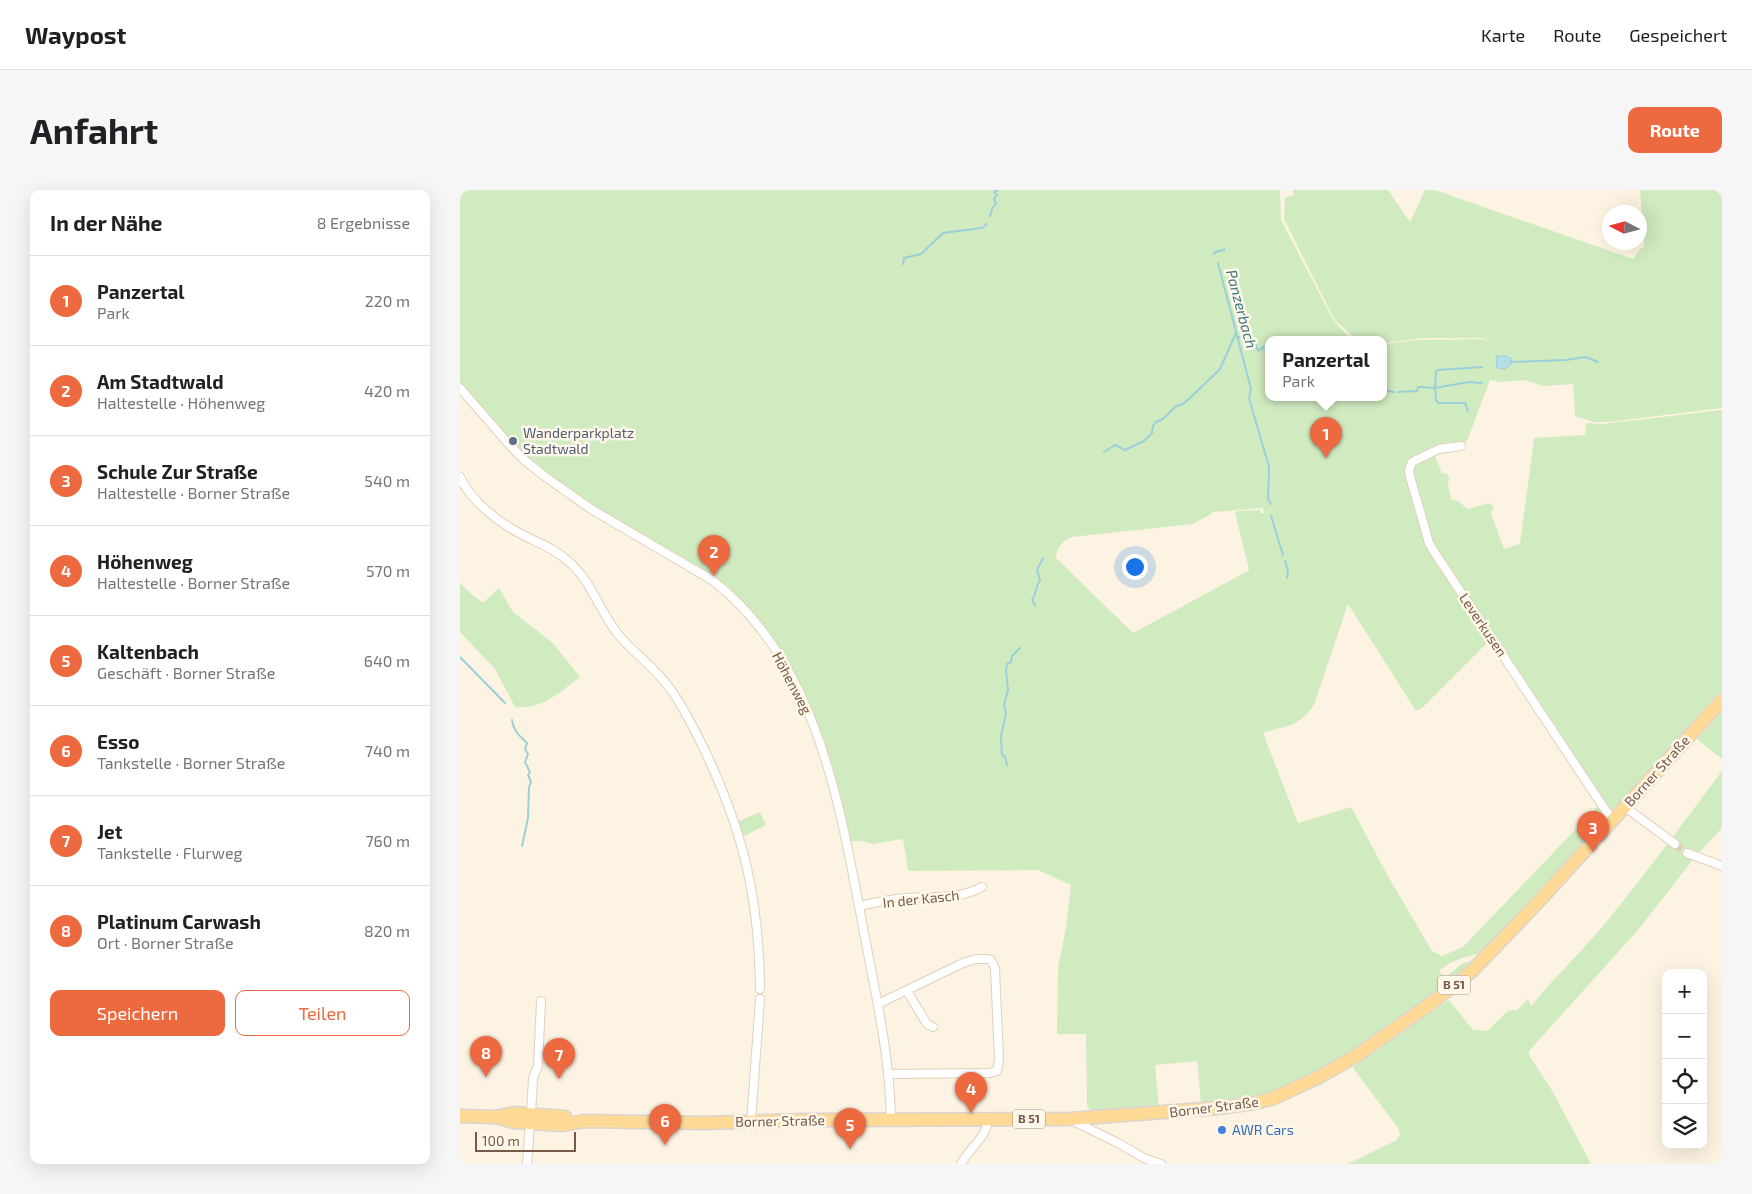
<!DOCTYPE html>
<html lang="de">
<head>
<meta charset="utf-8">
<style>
	body { margin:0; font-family:"Exo 2",sans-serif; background:#f6f6f6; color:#202124 }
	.controls { position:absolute; right:15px; bottom:15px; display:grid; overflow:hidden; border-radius:10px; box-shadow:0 5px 20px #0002 }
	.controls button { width:45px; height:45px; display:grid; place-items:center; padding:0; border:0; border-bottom:1px solid #e0e0e0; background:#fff; color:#202124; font:25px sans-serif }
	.compass { position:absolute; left:1142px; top:15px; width:45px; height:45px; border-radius:50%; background:#fff; box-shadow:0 5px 20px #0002; rotate:276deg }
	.scale { position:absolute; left:15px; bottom:12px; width:101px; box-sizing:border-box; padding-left:5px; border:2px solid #765947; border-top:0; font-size:14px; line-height:18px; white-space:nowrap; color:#765947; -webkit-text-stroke:4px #fff7e9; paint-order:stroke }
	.you { position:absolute; left:674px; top:376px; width:18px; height:18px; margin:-12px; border:4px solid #fff; border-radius:50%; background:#1a73e8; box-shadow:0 0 0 8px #1a73e833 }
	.badge { display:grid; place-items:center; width:32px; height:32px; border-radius:50%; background:#ed6a41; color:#fff; font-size:16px; font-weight:700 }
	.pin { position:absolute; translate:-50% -41px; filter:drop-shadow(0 1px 2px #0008) }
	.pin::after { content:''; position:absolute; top:26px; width:18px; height:15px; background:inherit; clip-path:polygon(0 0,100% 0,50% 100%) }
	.popup { position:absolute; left:805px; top:146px; width:122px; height:65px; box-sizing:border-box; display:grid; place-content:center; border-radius:10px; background:#fff; filter:drop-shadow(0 1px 4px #0005); font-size:16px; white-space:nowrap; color:#757577 }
	.popup b { font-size:19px; color:#202124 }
	.popup::after { content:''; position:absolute; left:50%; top:100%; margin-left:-10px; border:10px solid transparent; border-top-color:#fff }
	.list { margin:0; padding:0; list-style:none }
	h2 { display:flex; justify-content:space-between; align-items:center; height:65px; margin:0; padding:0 20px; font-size:21px }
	h2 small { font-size:16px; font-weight:400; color:#757577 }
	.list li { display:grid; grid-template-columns:32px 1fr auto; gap:15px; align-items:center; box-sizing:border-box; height:90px; padding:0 20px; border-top:1px solid #e0e0e0 }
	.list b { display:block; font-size:19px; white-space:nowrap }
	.list p { margin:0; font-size:16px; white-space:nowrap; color:#757577 }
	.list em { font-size:16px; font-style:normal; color:#757577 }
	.actions { display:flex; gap:10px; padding:15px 20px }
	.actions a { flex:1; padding:11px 0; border:1px solid #ed6a41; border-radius:10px; text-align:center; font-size:18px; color:#ed6a41 }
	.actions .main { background:#ed6a41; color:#fff }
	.icon { flex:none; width:28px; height:28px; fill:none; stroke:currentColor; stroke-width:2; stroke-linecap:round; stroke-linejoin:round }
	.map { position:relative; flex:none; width:1262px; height:974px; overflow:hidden; border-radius:10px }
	header { display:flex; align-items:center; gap:30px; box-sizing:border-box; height:70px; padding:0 25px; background:#fff; border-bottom:1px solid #e0e0e0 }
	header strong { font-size:24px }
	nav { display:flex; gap:28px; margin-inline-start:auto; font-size:18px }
	.intro { display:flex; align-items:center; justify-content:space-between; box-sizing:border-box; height:120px; padding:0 30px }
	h1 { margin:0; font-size:35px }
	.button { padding:12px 22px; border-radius:10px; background:#ed6a41; color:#fff; font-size:18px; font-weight:700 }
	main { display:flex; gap:30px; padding:0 30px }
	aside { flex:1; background:#fff; border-radius:10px; box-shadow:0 5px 20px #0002 }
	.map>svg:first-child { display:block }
	.green { fill:#d1ebc0; fill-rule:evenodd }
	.water { fill:#b5dfe7; stroke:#9bcfda }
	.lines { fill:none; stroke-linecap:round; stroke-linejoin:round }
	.stream { stroke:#9bcfda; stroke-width:2 }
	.street-tunnel { stroke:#dbccbb; stroke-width:8; stroke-dasharray:8 4; stroke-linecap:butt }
	.street-casing { stroke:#e2cfbd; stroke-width:10 }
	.primary-casing { stroke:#dbd4cf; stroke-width:15 }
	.street { stroke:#fff; stroke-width:8 }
	.primary { stroke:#ffda97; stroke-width:12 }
	.service-dot { fill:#5c6f8a; stroke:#fff7e9; stroke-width:2 }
	.shop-dot { fill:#3f7fe0; stroke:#fff7e9; stroke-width:2 }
	.labels { text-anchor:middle; stroke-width:5; stroke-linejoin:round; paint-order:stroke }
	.shield { fill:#fff7e9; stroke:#9f8878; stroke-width:1 }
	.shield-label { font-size:12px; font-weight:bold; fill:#765947 }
	.service-label { font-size:14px; fill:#4e5e75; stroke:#fff7e9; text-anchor:start }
	.street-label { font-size:14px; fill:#765947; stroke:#fff7e9 }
	.shop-label { font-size:14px; fill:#366cbe; stroke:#fff7e9; text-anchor:start }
	.water-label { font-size:15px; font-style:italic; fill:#3d7783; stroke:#fff7e9 }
</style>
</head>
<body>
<header>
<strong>Waypost</strong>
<nav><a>Karte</a><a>Route</a><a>Gespeichert</a></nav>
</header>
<div class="intro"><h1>Anfahrt</h1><a class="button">Route</a></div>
<main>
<aside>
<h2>In der Nähe<small>8 Ergebnisse</small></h2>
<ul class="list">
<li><span class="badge">1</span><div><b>Panzertal</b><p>Park</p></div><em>220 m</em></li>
<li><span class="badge">2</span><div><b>Am Stadtwald</b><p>Haltestelle · Höhenweg</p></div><em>420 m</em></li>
<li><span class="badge">3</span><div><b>Schule Zur Straße</b><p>Haltestelle · Borner Straße</p></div><em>540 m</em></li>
<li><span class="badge">4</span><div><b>Höhenweg</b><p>Haltestelle · Borner Straße</p></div><em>570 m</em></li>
<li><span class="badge">5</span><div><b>Kaltenbach</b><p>Geschäft · Borner Straße</p></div><em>640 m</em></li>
<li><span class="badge">6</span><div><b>Esso</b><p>Tankstelle · Borner Straße</p></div><em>740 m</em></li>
<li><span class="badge">7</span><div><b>Jet</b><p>Tankstelle · Flurweg</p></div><em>760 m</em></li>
<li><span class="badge">8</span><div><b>Platinum Carwash</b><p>Ort · Borner Straße</p></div><em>820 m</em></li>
</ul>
<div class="actions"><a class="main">Speichern</a><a>Teilen</a></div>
</aside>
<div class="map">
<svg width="1262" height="974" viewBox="0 0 1262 974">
	<rect width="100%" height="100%" fill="#fdf3e2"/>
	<g class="green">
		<path d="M0 0H820L821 30 870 124 880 138 891 149H808V207H924V154L958 150 1021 149 1031 151 1022 148H964L924 153V149H896L877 132 871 123 824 29 825 7 833 6V0H928L950 32 965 0H975L1173 69 1180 59 1184 57 1180 0H1262V218L1149 232H1133L1115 226 1113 194 1083 196 1064 190 1041 192 1030 190 1007 251C996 260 985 256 972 259 963 261 954 266 946 272L947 283 963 268 974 263 982 284 987 283 989 288 988 297 992 310 998 311 1008 319 1029 313 1034 317 1031 324 1044 359 1060 354 1074 248 1125 245 1126 233 1142 234 1262 220V503L1160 615 1157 619 1151 620 1031 449 962 518 956 521 888 414 854 515C837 539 829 534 803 543L838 633 891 617 929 688 972 761 982 766 1003 757 1139 615 1146 625 1145 631 1022 764C1004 766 992 770 979 781L984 788 1003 773 1014 771 999 786 877 873 801 907 748 913 741 911 737 871 695 875 699 919 632 923 627 916 626 844H597L598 778 606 737 611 695 578 680 448 681 443 649 413 654 402 651H386L372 587 325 477 267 403 131 319 63 269 0 198ZM803 318 804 323H801L800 320 776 321V323H775L789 379 788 381 673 443 596 368C596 359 603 350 612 347L733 334 751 324 752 322Z"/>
		<path d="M0 393 9 402 23 413 39 398 53 422 93 453 120 487C100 502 82 520 55 517L35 479 0 442Z"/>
		<polygon points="1262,522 1262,569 1237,549"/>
		<path d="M1262 581V638L1235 667 1178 740 1069 861V865L1093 902 1131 974H887L937 950 940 944 938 938 893 878 895 875 989 810 1013 840 1027 841 1048 821 1057 820 1068 809 1071 816C1094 788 1120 763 1143 736 1184 686 1223 633 1262 581Z"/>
		<polygon points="300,622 306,635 284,646 277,632"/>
	</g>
	<polygon class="water" points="1036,166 1047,166 1052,169 1051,174 1045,179 1037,178"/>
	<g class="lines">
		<g class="stream">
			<polyline points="530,26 532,19 536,13 534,9 537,5 534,2 538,0"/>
			<polyline points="754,64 755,62 764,60 764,58"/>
			<polyline points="758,73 791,199 789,208 809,277 808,309 811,314"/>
			<polyline points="443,74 444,68 461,64 483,43 522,38 527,34"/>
			<polyline points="778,147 792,148 793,154 796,155 798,161 805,156 808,156"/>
			<polyline points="1050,172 1106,170 1125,167 1138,172"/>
			<polyline points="924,200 934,202"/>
			<polyline points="938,202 957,201 958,197 961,197 975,198 976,182 978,180 1022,177"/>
			<polyline points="1008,221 1005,213 978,213 976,210 975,198 1009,192 1022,193"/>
			<polyline points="644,262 655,255 665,260 684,251 692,243 693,236 696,232 703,229 716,216 723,214 729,209 760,179 776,143"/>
			<polyline points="811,326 823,365"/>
			<polyline points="825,371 828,381 827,388"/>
			<path d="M575 415 572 410C577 403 575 397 580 390L577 380 583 368"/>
			<polyline points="0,467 45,513"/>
			<path d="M52 530C54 542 59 545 67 553L65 559 68 564 65 572 70 582 68 585 71 592 69 597 68 628 62 656"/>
			<polyline points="547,575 545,567 542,565 541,546 546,523 544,515 548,500 546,480 547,474 551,472 552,466 560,458"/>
		</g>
		<polyline class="street-tunnel" points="1215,654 1227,663"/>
		<g class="street-casing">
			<g id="street">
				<path d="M0 198 46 251 63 269 87 288 131 319 252 390C356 470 379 611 402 732 414 797 430 863 431 930"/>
				<polyline points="1001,256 979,259 952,272 949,280 951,290 969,353 973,360 1152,630"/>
				<path d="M0 287C11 311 37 331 59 343 76 352 94 358 108 371 131 390 139 420 157 443 173 463 196 478 211 500 225 519 235 541 246 563 284 644 299 709 300 799"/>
				<polyline points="1165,617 1215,654"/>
				<polyline points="1227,663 1262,676"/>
				<path d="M399 716C414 713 430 709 445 708 472 706 498 710 522 697"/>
				<polyline points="447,801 467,834 473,837"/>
				<polyline points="418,814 503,773 516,769 528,769 531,770 535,778 539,870 537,881 530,883 428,884"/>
				<polyline points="71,924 73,888 78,876 81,811"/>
				<polyline points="613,931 658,953 684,968 701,974"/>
				<polyline points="291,932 300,809"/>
				<polyline points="67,974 70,933"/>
				<path d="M501 974C509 958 527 948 528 929"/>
			</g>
		</g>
		<g class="primary-casing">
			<g id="primary">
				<polyline points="0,926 36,927 54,923 105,927"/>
				<polyline points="36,927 54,932 103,935 124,931 246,933 344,930 610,929 757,918 795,913 814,908 859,887 896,866 970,814 1012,781 1080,710 1262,510"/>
			</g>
		</g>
		<use href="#street" class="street"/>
		<use href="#primary" class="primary"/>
	</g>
	<circle class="service-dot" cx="53" cy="251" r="5"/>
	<circle class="shop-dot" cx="762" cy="940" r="5"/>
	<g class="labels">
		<g class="shield">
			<rect x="978" y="785.5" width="32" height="19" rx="4"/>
			<rect x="553" y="919.5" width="32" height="19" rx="4"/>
		</g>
		<g class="shield-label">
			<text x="994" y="799">B 51</text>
			<text x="569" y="933">B 51</text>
		</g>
		<g class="service-label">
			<text x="63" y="248">Wanderparkplatz<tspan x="63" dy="16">Stadtwald</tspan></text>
		</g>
		<g class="street-label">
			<text transform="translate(1023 435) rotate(56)" y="5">Leverkusen</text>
			<text transform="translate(332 493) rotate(62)" y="5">Höhenweg</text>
			<text transform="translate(1197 581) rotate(-48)" y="5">Borner Straße</text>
			<text transform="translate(461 709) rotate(-6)" y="5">In der Kasch</text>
			<text transform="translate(754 917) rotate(-7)" y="5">Borner Straße</text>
			<text transform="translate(320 931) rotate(-1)" y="5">Borner Straße</text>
		</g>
		<g class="shop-label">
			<text x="772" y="945">AWR Cars</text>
		</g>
		<g class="water-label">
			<text transform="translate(781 119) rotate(75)" y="5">Panzerbach</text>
		</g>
	</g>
</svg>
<div class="controls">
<button>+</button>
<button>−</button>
<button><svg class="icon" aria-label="locate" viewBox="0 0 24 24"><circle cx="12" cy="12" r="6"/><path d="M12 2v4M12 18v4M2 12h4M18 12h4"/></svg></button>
<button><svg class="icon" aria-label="layers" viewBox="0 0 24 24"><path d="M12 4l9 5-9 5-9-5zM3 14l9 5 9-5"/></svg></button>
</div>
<svg class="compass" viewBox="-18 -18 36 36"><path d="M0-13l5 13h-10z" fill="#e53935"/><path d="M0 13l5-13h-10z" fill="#757577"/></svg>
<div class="scale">100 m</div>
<div class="you"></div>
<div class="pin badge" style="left:866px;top:268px">1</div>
<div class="popup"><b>Panzertal</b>Park</div>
<div class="pin badge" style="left:254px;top:386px">2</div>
<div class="pin badge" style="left:1133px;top:662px">3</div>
<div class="pin badge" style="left:511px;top:923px">4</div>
<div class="pin badge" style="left:390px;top:959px">5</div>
<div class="pin badge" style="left:205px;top:955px">6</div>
<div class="pin badge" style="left:99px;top:889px">7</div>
<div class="pin badge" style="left:26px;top:887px">8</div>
</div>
</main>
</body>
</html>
